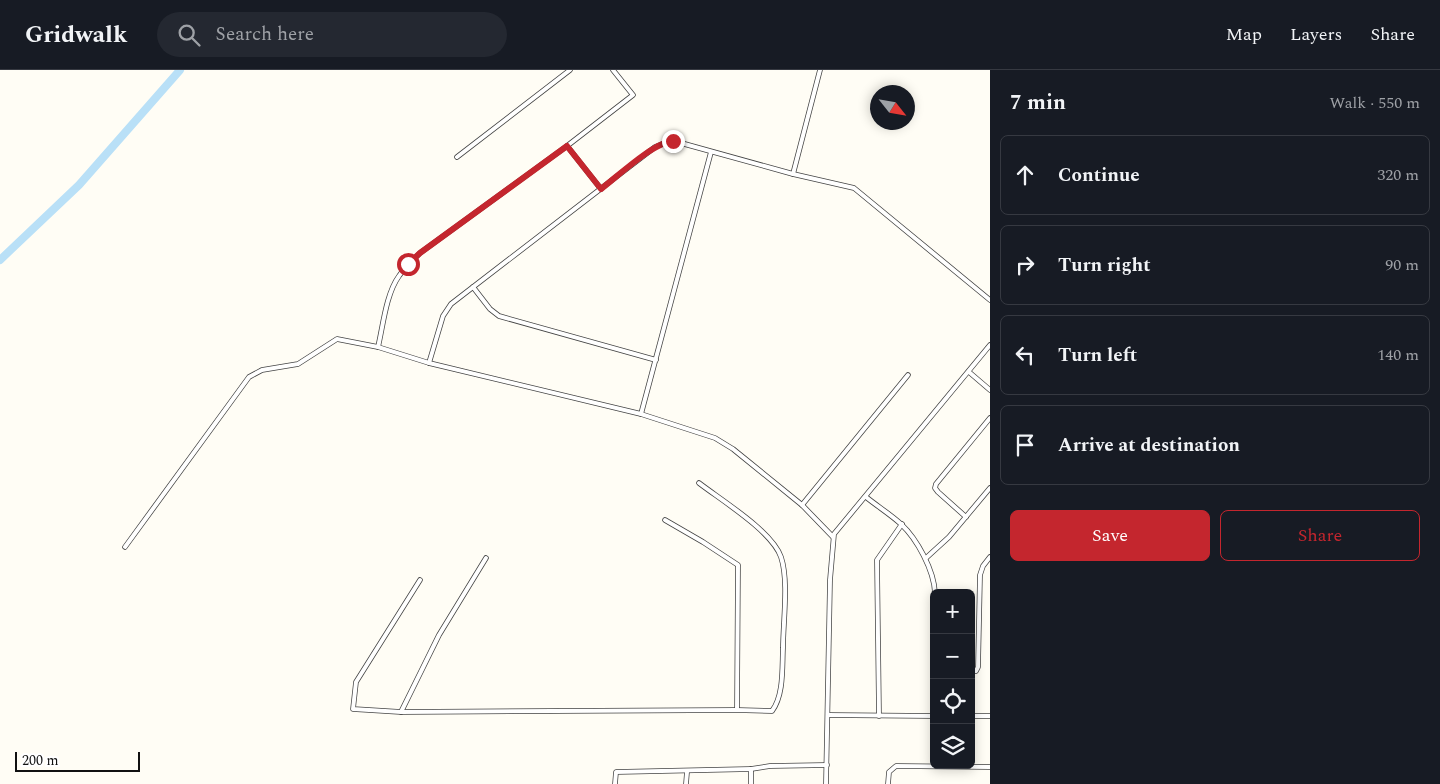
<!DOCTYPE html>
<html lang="en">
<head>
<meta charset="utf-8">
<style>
	body { margin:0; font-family:Spectral,serif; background:#242831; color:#f1f3f6 }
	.controls { position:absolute; right:15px; bottom:15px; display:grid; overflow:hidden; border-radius:8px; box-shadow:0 2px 12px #0003 }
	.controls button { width:45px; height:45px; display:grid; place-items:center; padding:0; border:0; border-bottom:1px solid #363941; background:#171b24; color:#f1f3f6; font:25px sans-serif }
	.compass { position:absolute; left:870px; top:15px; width:45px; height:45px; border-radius:50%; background:#171b24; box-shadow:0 2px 12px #0003; rotate:121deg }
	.scale { position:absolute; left:15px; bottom:12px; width:125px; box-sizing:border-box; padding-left:5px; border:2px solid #111; border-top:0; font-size:14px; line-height:18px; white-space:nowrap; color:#111; -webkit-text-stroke:4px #fff; paint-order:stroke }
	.stop { position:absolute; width:15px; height:15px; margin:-11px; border:4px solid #c4262e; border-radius:50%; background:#fff }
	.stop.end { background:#c4262e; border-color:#fff; box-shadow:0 1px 5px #0008 }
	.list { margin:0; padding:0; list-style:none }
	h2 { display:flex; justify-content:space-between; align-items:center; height:65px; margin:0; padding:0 20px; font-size:21px }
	h2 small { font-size:16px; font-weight:400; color:#9ea1a6 }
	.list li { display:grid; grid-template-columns:32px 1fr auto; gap:15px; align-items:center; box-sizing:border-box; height:80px; margin:0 10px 10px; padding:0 10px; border:1px solid #363941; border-radius:8px }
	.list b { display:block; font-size:19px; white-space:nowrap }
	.list em { font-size:16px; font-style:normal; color:#9ea1a6 }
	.actions { display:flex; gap:10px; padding:15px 20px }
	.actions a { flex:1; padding:11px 0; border:1px solid #c4262e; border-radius:8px; text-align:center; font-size:18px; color:#c4262e }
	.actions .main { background:#c4262e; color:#fff }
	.icon { flex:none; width:28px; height:28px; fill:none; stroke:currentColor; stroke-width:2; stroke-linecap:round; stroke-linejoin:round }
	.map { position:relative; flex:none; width:990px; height:714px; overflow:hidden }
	header { display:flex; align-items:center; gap:30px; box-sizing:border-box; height:70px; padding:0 25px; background:#171b24; border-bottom:1px solid #363941 }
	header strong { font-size:24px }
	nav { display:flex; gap:28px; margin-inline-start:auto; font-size:18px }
	.search { width:350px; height:45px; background:#242831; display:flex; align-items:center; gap:12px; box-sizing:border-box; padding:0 18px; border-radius:28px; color:#9ea1a6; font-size:19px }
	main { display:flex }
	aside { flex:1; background:#171b24 }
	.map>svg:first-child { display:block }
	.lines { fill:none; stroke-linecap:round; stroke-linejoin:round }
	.river { stroke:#b9e0f7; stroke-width:8 }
	.street-casing { stroke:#444; stroke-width:5.5 }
	.street { stroke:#fff; stroke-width:4 }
	.route { stroke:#c4262e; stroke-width:6 }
</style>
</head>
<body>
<header>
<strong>Gridwalk</strong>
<div class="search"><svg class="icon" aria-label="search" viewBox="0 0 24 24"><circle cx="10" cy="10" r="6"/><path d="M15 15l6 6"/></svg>Search here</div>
<nav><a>Map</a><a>Layers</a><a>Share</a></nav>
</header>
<main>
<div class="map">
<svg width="990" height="714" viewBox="0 0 990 714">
	<rect width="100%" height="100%" fill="#fffdf5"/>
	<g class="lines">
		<polyline class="river" points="0,190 79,115 180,0"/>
		<g class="street-casing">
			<g id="street">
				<polyline points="567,76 601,119"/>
				<polyline points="457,87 570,0"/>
				<polyline points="793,104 820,0"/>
				<polyline points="473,217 490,239 499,246 656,290"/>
				<path d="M378 277C383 256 386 224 399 206 405 197 413 190 420 183L567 76 633 25 613 0"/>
				<polyline points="429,293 443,246 451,234 655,77 667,72 681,73 793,104 854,118 990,230"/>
				<polyline points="969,302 990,320"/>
				<polyline points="641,344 711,82"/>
				<path d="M866 427C877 436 890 444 901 454 917 469 934 500 935 523"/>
				<polyline points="802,435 908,305"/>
				<polyline points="966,447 938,422 935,418 936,414 990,348"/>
				<polyline points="665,450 703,472 738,495 737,640"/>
				<polyline points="125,477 249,307 262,300 298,294 337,269 378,277 429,293 641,344 715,368 733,379 802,435 833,467"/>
				<polyline points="926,488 949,467 990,418"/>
				<path d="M420 510 356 612 353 639 401 642 737 640 772 641C784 625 782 598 783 578 783 552 789 511 781 487 772 461 721 430 699 413"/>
				<polyline points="971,602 976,601 978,597 980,505 983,496 990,487"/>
				<polyline points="401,642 439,565 486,488"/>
				<polyline points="828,645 934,646"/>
				<polyline points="879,646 877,490 902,454"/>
				<polyline points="933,646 934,619"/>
				<polyline points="971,646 990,646"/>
				<polyline points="751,699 770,696 827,695"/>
				<polyline points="615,714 616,702 751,699 751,714"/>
				<polyline points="686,714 687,702"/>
				<polyline points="826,714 830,510 834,464 990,275"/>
				<polyline points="888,714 889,702 896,696 990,697"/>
			</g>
		</g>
		<use href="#street" class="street"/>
	</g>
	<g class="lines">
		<path class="route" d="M408 194 420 183 567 76 601 119C618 106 654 72 673 71"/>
	</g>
</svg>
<div class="controls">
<button>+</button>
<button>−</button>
<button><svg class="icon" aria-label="locate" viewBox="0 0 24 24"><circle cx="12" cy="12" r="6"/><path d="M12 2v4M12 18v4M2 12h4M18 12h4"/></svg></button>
<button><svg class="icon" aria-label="layers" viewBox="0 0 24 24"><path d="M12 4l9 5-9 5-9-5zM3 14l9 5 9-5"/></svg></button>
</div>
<svg class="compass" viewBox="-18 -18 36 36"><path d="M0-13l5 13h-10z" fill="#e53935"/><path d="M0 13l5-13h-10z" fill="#9ea1a6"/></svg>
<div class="scale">200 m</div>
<div class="stop" style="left:408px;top:194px"></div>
<div class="stop end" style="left:673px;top:71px"></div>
</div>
<aside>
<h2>7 min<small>Walk · 550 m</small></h2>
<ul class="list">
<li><svg class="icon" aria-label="ahead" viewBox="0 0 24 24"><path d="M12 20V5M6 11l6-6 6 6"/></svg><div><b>Continue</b></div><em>320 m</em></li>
<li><svg class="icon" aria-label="right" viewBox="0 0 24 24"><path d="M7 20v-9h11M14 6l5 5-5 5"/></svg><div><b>Turn right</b></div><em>90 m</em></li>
<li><svg class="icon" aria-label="left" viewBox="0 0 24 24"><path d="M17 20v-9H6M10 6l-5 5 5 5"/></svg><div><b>Turn left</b></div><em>140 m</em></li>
<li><svg class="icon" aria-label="arrive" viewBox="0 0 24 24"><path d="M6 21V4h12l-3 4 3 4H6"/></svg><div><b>Arrive at destination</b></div></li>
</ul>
<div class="actions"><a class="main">Save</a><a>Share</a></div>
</aside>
</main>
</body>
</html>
